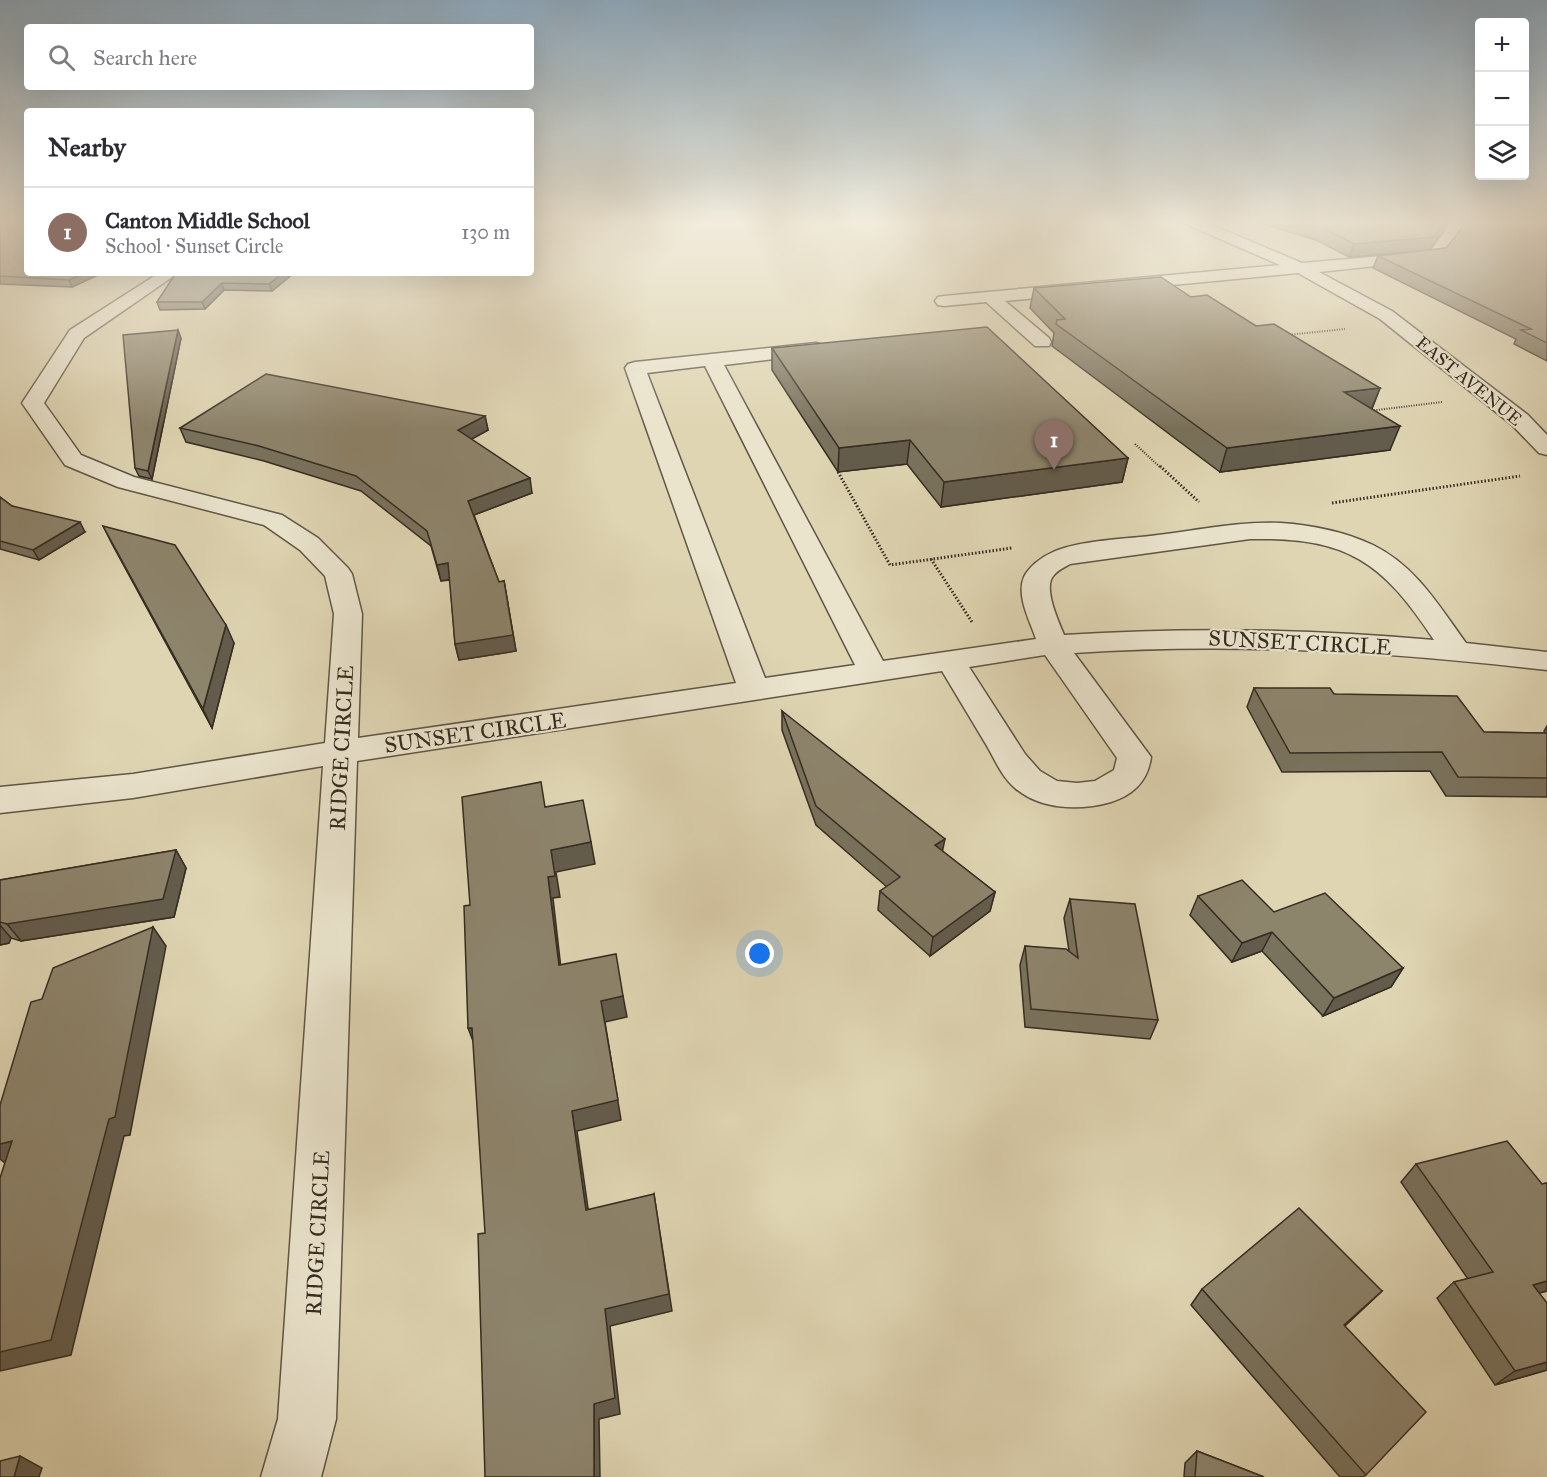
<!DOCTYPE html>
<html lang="en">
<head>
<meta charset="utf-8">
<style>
	body { margin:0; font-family:"IM FELL Great Primer",serif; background:#f7f7f7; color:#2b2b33 }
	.controls { position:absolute; right:18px; top:18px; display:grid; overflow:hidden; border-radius:6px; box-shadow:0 6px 24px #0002 }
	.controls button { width:54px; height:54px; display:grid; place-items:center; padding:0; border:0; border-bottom:2px solid #e1e1e2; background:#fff; color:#2b2b33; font:30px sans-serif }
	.you { position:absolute; left:760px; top:954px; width:21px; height:21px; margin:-15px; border:4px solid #fff; border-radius:50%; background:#1a73e8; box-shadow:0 0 0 9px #1a73e833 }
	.badge { display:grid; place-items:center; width:39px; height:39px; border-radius:50%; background:#7c3aed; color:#fff; font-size:20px; font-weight:700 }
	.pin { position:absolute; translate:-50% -50px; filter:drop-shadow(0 2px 3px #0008) }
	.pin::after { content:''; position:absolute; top:32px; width:21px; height:18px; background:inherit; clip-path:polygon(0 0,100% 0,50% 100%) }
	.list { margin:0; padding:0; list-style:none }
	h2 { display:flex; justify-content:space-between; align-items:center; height:78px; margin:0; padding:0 24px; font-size:26px }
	h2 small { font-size:20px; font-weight:400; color:#7c7c81 }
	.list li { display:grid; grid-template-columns:39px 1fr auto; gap:18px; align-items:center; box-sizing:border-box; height:90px; padding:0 24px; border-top:2px solid #e1e1e2 }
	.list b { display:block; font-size:22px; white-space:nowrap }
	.list p { margin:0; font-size:20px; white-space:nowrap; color:#7c7c81 }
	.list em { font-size:20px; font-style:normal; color:#7c7c81 }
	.icon { flex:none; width:33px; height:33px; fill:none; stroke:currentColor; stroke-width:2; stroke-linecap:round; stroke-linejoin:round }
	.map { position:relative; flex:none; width:1547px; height:1477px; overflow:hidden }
	.search { position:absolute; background:#fff; box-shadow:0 6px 24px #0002; left:24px; top:24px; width:510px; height:66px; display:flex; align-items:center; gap:15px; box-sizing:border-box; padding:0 21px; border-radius:6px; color:#7c7c81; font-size:22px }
	.panel { position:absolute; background:#fff; box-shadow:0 6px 24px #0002; left:24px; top:108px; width:510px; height:168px; border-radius:6px }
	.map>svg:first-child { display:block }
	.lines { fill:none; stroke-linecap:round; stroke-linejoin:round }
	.minor-casing { stroke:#605645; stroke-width:3 }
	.path-far1 { stroke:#352c21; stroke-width:2; stroke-dasharray:1 1.5; stroke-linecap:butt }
	.path { stroke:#352c21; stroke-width:3; stroke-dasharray:1.5 2; stroke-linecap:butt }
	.minor { fill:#eae4cd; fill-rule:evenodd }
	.wall { fill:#79725d; stroke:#352c21; stroke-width:1.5 }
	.shaded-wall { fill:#635c4c; stroke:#352c21; stroke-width:1.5 }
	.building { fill:#8d846c; stroke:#352c21; stroke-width:1.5 }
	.labels { text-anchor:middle; stroke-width:4.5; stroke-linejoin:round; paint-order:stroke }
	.far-street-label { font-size:18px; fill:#352c21; stroke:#eae4cd }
	.street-label { font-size:22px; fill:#352c21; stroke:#eae4cd }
</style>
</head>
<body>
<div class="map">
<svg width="1547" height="1477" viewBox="0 0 1547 1477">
	<rect width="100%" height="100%" fill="#dfd5b2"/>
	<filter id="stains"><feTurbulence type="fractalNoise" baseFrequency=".00333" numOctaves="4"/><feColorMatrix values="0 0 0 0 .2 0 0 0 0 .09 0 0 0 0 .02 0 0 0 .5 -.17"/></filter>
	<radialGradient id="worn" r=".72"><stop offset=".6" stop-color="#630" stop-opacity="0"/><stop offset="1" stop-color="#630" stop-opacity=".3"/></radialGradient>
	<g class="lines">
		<g class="minor-casing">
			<g id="minor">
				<polygon points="1186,222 1205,222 1302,263 1430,252 1446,230 1444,222 1458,222 1462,230 1441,259 1319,272 1392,311 1528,415 1547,435 1547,455 1539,453 1512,425 1380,319 1298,273 1005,301 1049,338 1051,342 1049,346 1035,346 986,302 944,306 938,305 935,301 938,297 944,296 1280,265 1188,225"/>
				<path d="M159 273H178L84 338 44 403 81 455 134 477 282 515 318 538 348 568 352 574 362 614 358 738 736 683 625 368 628 364 635 362 816 343 823 345 826 349 823 353 724 365 883 661 1036 639C1030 621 1016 596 1024 577 1029 567 1040 558 1051 553 1077 540 1129 539 1158 535 1199 530 1240 521 1281 523 1312 525 1345 532 1373 545 1416 566 1439 606 1466 643L1547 652V670C1390 652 1232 642 1074 653L1151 757C1148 781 1133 795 1111 802 1080 811 1040 810 1015 788 1002 777 995 760 987 746 972 721 957 696 942 671L357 761 336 1419 321 1477H261L278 1419 323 766 133 798 0 813V787L133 774 325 743 334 614 325 576 300 550 264 525 118 487 65 465 22 403 70 330ZM705 366 855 665 765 678 647 373ZM1250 539C1347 537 1382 561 1434 640 1311 629 1188 627 1064 635 1059 622 1042 587 1054 575 1058 570 1065 567 1070 564ZM1045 655 1117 758 1114 770 1095 781 1077 783 1057 781 1040 771 1025 754 969 667Z"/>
			</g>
		</g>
		<g class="path-far1">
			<polyline points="1287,335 1345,329"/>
			<polyline points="1369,411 1442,402"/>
			<polyline points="1135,444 1161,468"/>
		</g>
		<g class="path">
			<polyline points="1160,466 1199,502"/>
			<polyline points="838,472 890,565 1012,548"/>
			<polyline points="1332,503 1520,476"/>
			<polyline points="931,559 972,622"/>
		</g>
		<use href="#minor" class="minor"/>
	</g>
	<g class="wall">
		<polygon points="0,222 27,273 102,273 72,287 0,284"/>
		<polygon points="1257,222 1447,222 1444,230 1429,250 1349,257 1316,240"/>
		<polygon points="1459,222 1547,222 1547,361 1514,344 1516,339 1373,268 1378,256 1446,248 1462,228"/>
		<polygon points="176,273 294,273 272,291 224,290 205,309 160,310 157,302"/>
		<polygon points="1034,288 1191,297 1256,326 1380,388 1372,409 1390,450 1220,472 1052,346 1054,333 1030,308"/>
		<polygon points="181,338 152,479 139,476 135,468"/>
		<polygon points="772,348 1128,458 1122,482 941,507 907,464 838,472 772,370"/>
		<polygon points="485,416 488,430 471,439 532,493 474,515 499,582 504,581 516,651 459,660 455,644 450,580 441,581 431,546 361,491 264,461 186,442 180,428"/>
		<polygon points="0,497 12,506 85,532 39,560 0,549"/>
		<polygon points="103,526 234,643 212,728 112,544"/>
		<polygon points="1254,688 1334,694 1484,732 1545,733 1544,731 1547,726 1547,797 1446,796 1430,771 1282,772 1247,707"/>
		<polygon points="782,711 942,851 995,892 990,911 930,956 878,910 880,891 887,887 816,825 782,730"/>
		<polygon points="176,850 186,868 174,917 21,941 11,938 9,943 0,945 0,880"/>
		<polygon points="1198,896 1274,912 1403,968 1391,987 1323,1016 1262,951 1232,962 1190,915"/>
		<polygon points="1070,899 1158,1020 1150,1039 1025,1027 1020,965 1025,946 1069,951 1064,918"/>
		<polygon points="1416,1164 1542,1184 1547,1183 1547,1291 1539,1293 1547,1370 1495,1385 1437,1298 1454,1282 1468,1279 1401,1182"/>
		<polygon points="1202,1289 1382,1291 1345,1326 1366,1475 1363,1477 1340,1477 1191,1305"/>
		<polygon points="1197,1451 1264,1477 1184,1477 1185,1463"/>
	</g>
	<g class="shaded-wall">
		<polygon points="1447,222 1444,230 1429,250 1349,257 1354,244"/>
		<polygon points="83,273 102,273 72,287 69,280"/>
		<polygon points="283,273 294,273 272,291 269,284"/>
		<polygon points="222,283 224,290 205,309 202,302"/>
		<polygon points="178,330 181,338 152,479 148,471"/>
		<polygon points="1380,388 1371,410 1344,392"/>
		<polygon points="485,416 488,430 461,445 458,430"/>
		<polygon points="1400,426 1390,450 1220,472 1227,448"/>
		<polygon points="910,440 907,464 838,472 839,448"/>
		<polygon points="1128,458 1122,482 941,507 944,482"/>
		<polygon points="530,478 532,493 471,516 468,501"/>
		<polygon points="80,522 85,532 39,560 33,550"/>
		<polygon points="448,563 452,579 441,581 437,565"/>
		<polygon points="504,581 516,651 459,660 455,644"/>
		<polygon points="226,625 234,643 212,728 203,709"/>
		<polygon points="945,839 941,858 935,845"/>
		<polygon points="591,842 595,864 556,872 560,897 553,898 563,986 559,965 548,877 551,850"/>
		<polygon points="176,850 186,868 174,917 21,941 7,924"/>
		<polygon points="995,892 990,911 930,956 933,937"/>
		<polygon points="0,925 11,938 9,943 0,945"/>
		<polygon points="153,927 166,946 130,1135 124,1136 71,1355 0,1371 0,1352"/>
		<polygon points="1272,932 1262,951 1232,962 1242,943"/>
		<polygon points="1403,968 1391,987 1323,1016 1334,998"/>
		<polygon points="623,996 627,1017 605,1022 621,1120 577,1131 591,1229 586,1210 572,1111 601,1001"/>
		<polygon points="468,1028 472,1028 476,1049"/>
		<polygon points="12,1141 6,1164 0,1159 0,1144"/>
		<polygon points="654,1194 672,1311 610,1326 620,1414 599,1419 600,1477 594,1477 594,1404 605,1309"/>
		<polygon points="1547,1281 1547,1291 1513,1300 1533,1285"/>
		<polygon points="1382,1291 1366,1306 1329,1340 1344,1325"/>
		<polygon points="1547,1362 1547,1370 1495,1385 1515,1371"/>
		<polygon points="20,1456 42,1468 39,1477 14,1477"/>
	</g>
	<g class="building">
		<polygon points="0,222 27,222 27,273 83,273 69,280 0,276"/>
		<polygon points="1300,222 1445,222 1434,237 1354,244 1320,227"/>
		<polygon points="1467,222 1547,222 1547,343 1521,330 1531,329 1378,256 1446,248"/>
		<polygon points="176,273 283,273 269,284 222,283 202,302 157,302"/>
		<polygon points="1161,277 1191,297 1207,295 1256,326 1274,324 1380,388 1344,392 1400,426 1227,448 1056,324 1057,320 1065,319 1034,288"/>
		<polygon points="987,327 1128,458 944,482 910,440 839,448 772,348"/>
		<polygon points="178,330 148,471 135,468 123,335"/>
		<polygon points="266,374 485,416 458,430 530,478 468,501 499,582 504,581 513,635 455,644 448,563 437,565 427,531 356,476 259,446 180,428"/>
		<polygon points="0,497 12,506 80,522 33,550 0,541"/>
		<polygon points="103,526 175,545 226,625 203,709"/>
		<polygon points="1254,688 1330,688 1334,694 1457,696 1484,732 1547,733 1547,778 1458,777 1442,752 1290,753"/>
		<polygon points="782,711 945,839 935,845 995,892 933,937 880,891 900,877 816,806"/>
		<polygon points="541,782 545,807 583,800 591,842 551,850 555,876 548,877 559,965 616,954 623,996 601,1001 618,1100 572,1111 586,1210 654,1194 669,1294 605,1309 615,1398 594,1404 594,1477 485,1477 478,1234 485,1233 472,1028 468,1028 464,906 470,905 462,797"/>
		<polygon points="176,850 163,899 7,924 0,922 0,880"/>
		<polygon points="1242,880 1274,912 1325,893 1403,968 1334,998 1272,932 1242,943 1198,896"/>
		<polygon points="1070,899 1135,904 1158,1020 1031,1009 1025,946 1066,949 1078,958"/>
		<polygon points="153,927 115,1117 109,1119 51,1340 0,1352 0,1178 12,1141 0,1144 0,1105 31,1002 42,999 53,968"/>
		<polygon points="1507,1141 1542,1184 1547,1183 1547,1281 1533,1285 1547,1303 1547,1362 1515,1371 1454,1282 1493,1272 1416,1164"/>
		<polygon points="1299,1208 1382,1291 1344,1325 1426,1412 1366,1475 1202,1289"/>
		<polygon points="1197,1451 1264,1477 1195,1477"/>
		<polygon points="20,1456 14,1477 0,1477 0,1461"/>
	</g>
	<linearGradient id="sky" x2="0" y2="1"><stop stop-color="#8daabf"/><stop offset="0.52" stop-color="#f1ecdc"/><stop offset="1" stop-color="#f1ecdc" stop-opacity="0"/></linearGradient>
	<rect width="1547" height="428" fill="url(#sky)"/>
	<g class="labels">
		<g class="far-street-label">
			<text transform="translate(1469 381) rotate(39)" y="6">EAST AVENUE</text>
		</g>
		<g class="street-label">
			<text transform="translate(1300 642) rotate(3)" y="8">SUNSET CIRCLE</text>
			<text transform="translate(475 732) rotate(-8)" y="8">SUNSET CIRCLE</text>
			<text transform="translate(341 748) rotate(-87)" y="8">RIDGE CIRCLE</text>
			<text transform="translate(317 1233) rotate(-87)" y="8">RIDGE CIRCLE</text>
		</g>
	</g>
	<rect width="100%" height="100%" filter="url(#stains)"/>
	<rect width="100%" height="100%" fill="url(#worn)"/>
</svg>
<div class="controls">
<button>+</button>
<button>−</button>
<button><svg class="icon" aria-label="layers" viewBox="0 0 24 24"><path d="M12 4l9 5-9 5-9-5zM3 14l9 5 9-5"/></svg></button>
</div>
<div class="you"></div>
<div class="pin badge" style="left:1054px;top:470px;background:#8d6e63">1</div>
<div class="search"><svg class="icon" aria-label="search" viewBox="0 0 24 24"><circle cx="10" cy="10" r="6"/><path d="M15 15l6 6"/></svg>Search here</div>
<section class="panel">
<h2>Nearby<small></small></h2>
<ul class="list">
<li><span class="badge" style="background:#8d6e63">1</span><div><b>Canton Middle School</b><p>School · Sunset Circle</p></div><em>130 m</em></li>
</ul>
</section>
</div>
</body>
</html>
